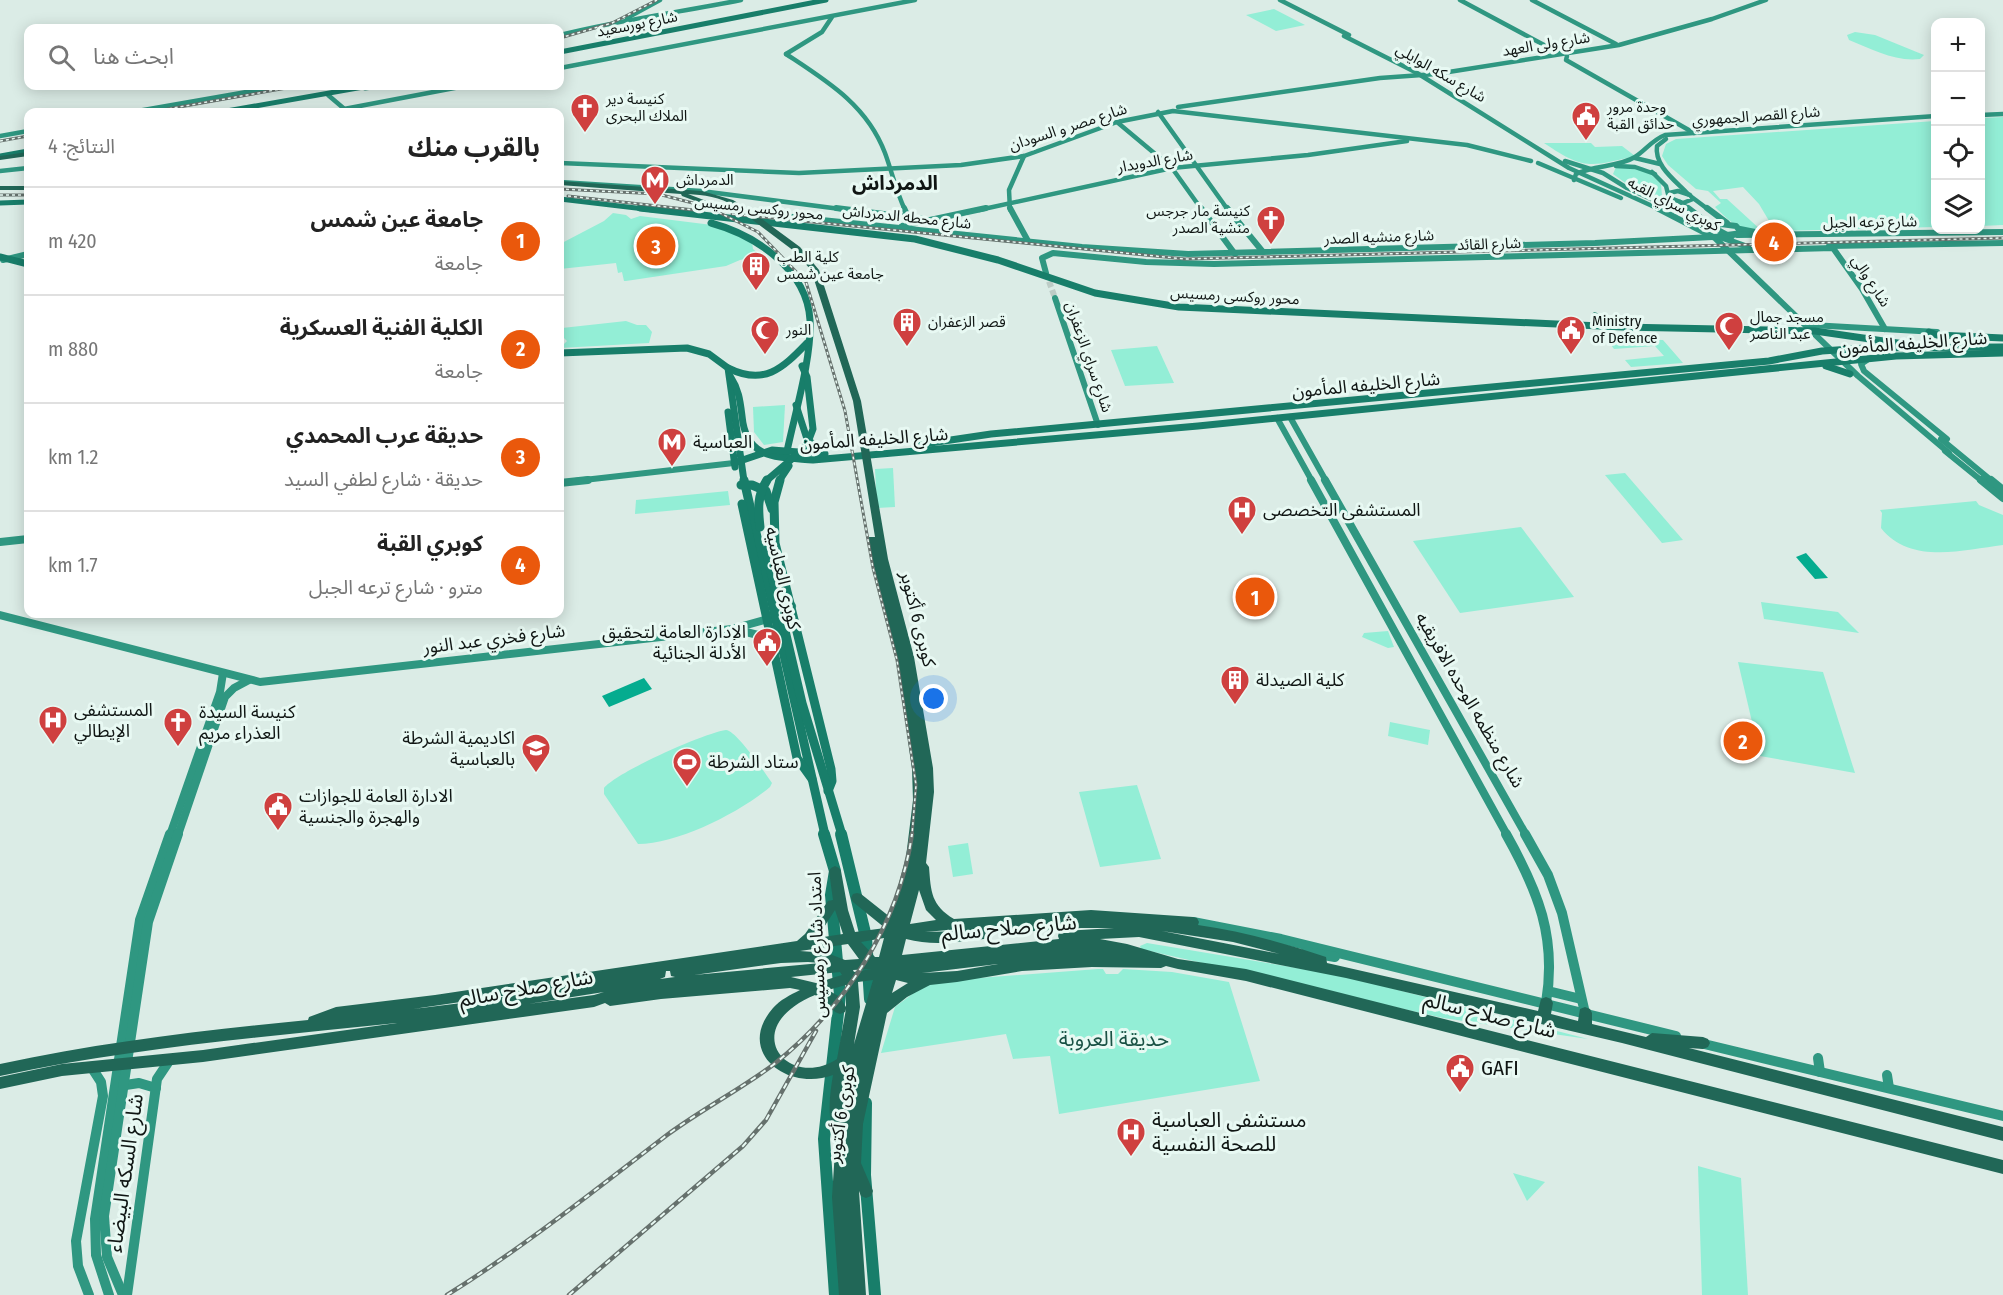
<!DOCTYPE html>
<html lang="ar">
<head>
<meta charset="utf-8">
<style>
	body { margin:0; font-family:"Fira Sans Condensed","Noto Sans Arabic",sans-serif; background:#f2f2f2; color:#222; direction:rtl }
	.controls { position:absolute; right:18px; top:18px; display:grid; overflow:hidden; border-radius:12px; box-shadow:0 3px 15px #0003 }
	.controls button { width:54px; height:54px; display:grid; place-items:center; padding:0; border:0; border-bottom:2px solid #e0e0e0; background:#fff; color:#222; font:30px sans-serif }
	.you { position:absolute; left:934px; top:699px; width:21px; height:21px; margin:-15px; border:4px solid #fff; border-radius:50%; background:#1a73e8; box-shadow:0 0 0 9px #1a73e833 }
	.badge { display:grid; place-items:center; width:39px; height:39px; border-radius:50%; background:#ea580c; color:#fff; font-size:20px; font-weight:700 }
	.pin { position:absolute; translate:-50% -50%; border:3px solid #fff; box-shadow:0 2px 6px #0006 }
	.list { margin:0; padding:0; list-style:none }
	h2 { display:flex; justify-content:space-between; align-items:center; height:78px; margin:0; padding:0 24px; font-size:26px }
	h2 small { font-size:20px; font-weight:400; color:#767676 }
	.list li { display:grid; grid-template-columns:39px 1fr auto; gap:18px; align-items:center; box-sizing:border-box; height:108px; padding:0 24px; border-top:2px solid #e0e0e0 }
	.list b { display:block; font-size:22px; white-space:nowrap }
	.list p { margin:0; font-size:20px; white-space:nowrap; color:#767676 }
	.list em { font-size:20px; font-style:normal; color:#767676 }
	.icon { flex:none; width:33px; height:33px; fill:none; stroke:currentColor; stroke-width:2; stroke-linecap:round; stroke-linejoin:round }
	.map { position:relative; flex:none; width:2003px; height:1295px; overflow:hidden; direction:ltr }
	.search { position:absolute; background:#fff; box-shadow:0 3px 15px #0003; left:24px; top:24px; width:540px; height:66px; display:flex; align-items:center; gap:15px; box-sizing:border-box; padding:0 21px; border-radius:12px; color:#767676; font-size:22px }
	.panel { position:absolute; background:#fff; box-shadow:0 3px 15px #0003; left:24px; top:108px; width:540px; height:510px; border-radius:12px; direction:rtl }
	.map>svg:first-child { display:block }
	.green { fill:#93eed6 }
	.water { fill:#04ac8f }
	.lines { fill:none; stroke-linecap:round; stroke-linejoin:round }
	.secondary-tunnel { stroke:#bdccc6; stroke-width:6; stroke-dasharray:6 3; stroke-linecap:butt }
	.secondary-far3 { stroke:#2f9781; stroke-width:4.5 }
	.secondary-far2 { stroke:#2f9781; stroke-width:6 }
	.secondary-far1 { stroke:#2f9781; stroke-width:8 }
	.secondary { stroke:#2f9781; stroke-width:10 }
	.primary-far3 { stroke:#187e6a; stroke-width:5 }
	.primary-far2 { stroke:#187e6a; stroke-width:7 }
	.primary-far1 { stroke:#187e6a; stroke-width:9 }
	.primary { stroke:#187e6a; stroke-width:12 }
	.highway { fill:#216757; fill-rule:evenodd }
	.rail-far1-casing { stroke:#66716d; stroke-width:3 }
	.rail-casing { stroke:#66716d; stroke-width:4.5 }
	.rail-far1 { stroke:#e8f9f3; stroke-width:1.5; stroke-dasharray:3; stroke-linecap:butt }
	.rail { stroke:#e8f9f3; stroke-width:2; stroke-dasharray:6; stroke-linecap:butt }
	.labels { text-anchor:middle; stroke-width:6; stroke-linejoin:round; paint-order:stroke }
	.far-street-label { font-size:15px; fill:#101614; stroke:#e8f9f3 }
	.far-poi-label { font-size:15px; fill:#101614; stroke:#e8f9f3; text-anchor:start }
	.street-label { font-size:18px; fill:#101614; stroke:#e8f9f3 }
	.poi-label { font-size:18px; fill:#101614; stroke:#e8f9f3; text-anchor:start }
	.far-district-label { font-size:20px; font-weight:bold; fill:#101614; stroke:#e8f9f3 }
	.near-street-label { font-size:21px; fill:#101614; stroke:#e8f9f3 }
	.near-park-label { font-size:21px; fill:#1a5245; stroke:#e8f9f3 }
	.near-poi-label { font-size:21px; fill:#101614; stroke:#e8f9f3; text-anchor:start }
</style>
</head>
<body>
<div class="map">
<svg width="2003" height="1295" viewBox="0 0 2003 1295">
	<rect width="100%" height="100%" fill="#dbece6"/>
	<g class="green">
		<polygon points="1274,9 1305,25 1276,31 1246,15"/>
		<path d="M1855 32 1875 35 1924 55 1920 59C1895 62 1872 49 1849 40L1847 35Z"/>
		<polygon points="2003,117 2003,225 1981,226 1981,118"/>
		<path d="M1935 121V227L1775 231 1759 204 1743 187 1713 191 1720 199H1727L1762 231C1739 231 1730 222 1715 207L1721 203 1708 191 1696 189 1668 165 1662 156 1666 144 1676 139Z"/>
		<path d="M1544 143H1591L1595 147 1622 146 1635 156C1590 167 1584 170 1544 143Z"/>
		<polygon points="1626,164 1644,168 1661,184 1662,196 1658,198 1631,187 1613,174 1616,167"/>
		<polygon points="613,213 626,215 631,219 640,216 712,225 752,242 753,249 761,256 740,260 726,266 626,281 624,281 622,272 618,273 616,263 560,269 560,244 604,221"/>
		<polygon points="626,321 637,325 646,325 652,332 649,343 560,348 567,341 561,335 562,328"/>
		<polygon points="1606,338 1663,340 1683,363 1631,367 1625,360 1664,356 1655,346 1614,349"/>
		<polygon points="1157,346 1174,383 1125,386 1111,350"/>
		<polygon points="785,405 783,442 764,445 754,432 753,407"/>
		<polygon points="893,468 895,507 877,508 875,469"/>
		<polygon points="1625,473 1683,540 1662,543 1605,475"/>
		<polygon points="728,491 730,505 635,514 636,500"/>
		<path d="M1976 501 1979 505 2003 515V545C1963 550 1910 565 1881 528L1882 513 1880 510Z"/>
		<polygon points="1521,527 1574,597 1460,613 1413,541"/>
		<polygon points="1761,602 1838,612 1859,633 1764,619"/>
		<polygon points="1388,631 1394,647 1388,648 1362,637 1364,633"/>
		<polygon points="1738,662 1823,672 1855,773 1760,756"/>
		<polygon points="1390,722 1430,730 1428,745 1388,736"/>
		<path d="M726 730C737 731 764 772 772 783L770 787C739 813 678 844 638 844L604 794V788C617 772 704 733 726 730Z"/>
		<polygon points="1137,785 1161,859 1100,867 1079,792"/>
		<polygon points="968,843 973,874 953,877 948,846"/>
		<polygon points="1147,943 1340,975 1588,1039 1443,1018 1141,949 1140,946"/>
		<polygon points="1098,969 1103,969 1106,974 1118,974 1123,969 1172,972 1229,982 1260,1081 1059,1114 1050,1056 1013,1059 1006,1034 881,1053 895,1007 924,985 951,980"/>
		<polygon points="1698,1166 1741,1178 1748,1295 1702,1295"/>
		<polygon points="1513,1173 1545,1182 1527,1201"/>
	</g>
	<g class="water">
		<polygon points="1806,553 1828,578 1815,579 1796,557"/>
		<polygon points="644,678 652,689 609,707 602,696"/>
	</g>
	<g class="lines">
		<polyline class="secondary-tunnel" points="1046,273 1055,298"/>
		<g class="secondary-far3">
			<polyline points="1280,0 1349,35"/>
			<polyline points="1460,0 1559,53"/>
			<polyline points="1532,0 1616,44"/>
			<polyline points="627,18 660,0"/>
			<path d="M560 35C619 20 681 12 741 0"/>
			<polyline points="1344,36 1417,73 1569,168 1661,210"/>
			<path d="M786 54C827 81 867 105 885 153 892 172 896 191 905 210"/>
			<polyline points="786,54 822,32 832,17"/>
			<polyline points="1567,56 1566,60 1694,133"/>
			<polyline points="560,68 915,0"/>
			<polyline points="328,95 348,112"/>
			<polyline points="1178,107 1380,78 1436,74 1619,45 1712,19 1766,0"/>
			<polyline points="344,109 465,86"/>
			<polyline points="132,112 281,86"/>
			<polyline points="1158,112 1228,210"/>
			<polyline points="1980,115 2003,114"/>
			<polyline points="1117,122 1172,168 1202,210"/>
			<polyline points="0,136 28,131"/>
			<path d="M1666 139 1657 146C1654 166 1676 181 1688 194"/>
			<polyline points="1635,158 1660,164"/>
			<polyline points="1565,161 1603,173 1627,188 1673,209"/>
			<polyline points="560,163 799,173 961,165 1024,156 1117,122 1173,111 1467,145 1531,161"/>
			<polyline points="1538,163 1621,198"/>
			<polyline points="1616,166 1635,167 1655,174"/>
			<polyline points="0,171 28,168"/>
			<polyline points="1652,172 1666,186 1668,194"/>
			<path d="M1574 180 1576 174C1594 165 1619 167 1635 157 1646 150 1652 140 1665 135L1936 116"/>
			<polyline points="560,182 701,191 848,210"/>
			<polygon points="1678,191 1690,195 1693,199 1683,203 1668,197 1669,193"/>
			<polyline points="1693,198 1709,210"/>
			<polyline points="1680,202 1690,210"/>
			<polyline points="979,210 1172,168 1308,155 1407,141"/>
			<polyline points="1010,210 1009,190 1024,156"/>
		</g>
		<g class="secondary-far2">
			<polyline points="836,208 923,219"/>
			<polyline points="904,208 908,217"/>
			<polyline points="1010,208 1028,241"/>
			<polyline points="1201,208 1235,254"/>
			<polyline points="1227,208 1263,252"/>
			<polyline points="1657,208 1715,238 1858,376 1949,453"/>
			<polyline points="1671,208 1673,209"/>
			<polyline points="1688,208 1714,228"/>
			<polyline points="1707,208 1727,223"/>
			<polyline points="783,216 1082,247 1188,254 1595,243 1732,236"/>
			<polygon points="1721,224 1736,226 1742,233 1727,235 1714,228"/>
			<polyline points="902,226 986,208"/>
			<polyline points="1740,229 1755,232"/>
			<polyline points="1737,235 2003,232"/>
			<polyline points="1720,237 1748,247"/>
			<polyline points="1829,246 2003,243"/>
			<polyline points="3,260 28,254"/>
			<polyline points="1046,273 1042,258 1053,253 1146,262 1214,264 1833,248 1862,289 1885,329"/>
			<polyline points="1055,298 1098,425"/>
			<polyline points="1811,325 1937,332"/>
			<polyline points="1867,360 1861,364 1864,371 1947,439"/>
			<polyline points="1290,417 1326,481"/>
			<polyline points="1277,418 1312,481"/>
			<polyline points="1941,439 1992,481"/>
			<polyline points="1945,451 1982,481"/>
			<polyline points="575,481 734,463"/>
		</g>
		<g class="secondary-far1">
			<polyline points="1311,480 1507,835"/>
			<polyline points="1325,480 1526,835"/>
			<polyline points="1981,480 2003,498"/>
			<polyline points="1991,480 2003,490"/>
			<polyline points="560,483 588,480"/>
			<polyline points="0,542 28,539"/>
			<polyline points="0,615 260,682 732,629 768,619 792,606"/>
			<polyline points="738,630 762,636 773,643"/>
			<polyline points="170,835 220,692 223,673"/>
			<polyline points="178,835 225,697 234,688 249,680"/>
		</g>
		<g class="secondary">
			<path d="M1506 834C1538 891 1557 937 1546 1003"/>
			<polyline points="1525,834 1548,875 1562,913 1585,1013"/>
			<polyline points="1193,922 1281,939 1676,1036"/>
			<polyline points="1306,952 1335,957"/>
			<polyline points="1548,991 1581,999"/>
			<polyline points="1700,1043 2003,1116"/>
			<polyline points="1818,1058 1820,1072"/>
			<polyline points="1887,1075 1889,1088"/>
			<polyline points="119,1086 139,1083 156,1088"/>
			<polyline points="89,1295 78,1266 76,1241 103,1096 101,1082 92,1068"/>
			<polyline points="109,1295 96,1255 95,1219 140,920 170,834"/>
			<polyline points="123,1295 107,1257 104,1216 148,922 178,834"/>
			<polyline points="127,1295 157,1079 169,1061"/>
		</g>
		<g class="primary-far3">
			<polyline points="560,52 826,0"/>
			<polyline points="365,88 380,86"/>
			<polyline points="221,112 369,86"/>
			<polyline points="0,156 28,151"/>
			<polyline points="560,199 653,210"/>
			<polyline points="0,203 28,202"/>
		</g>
		<g class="primary-far2">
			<polyline points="640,208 915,239 998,260 1095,293 1179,307 1622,327 1815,331 1918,346"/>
			<path d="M711 223C755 235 807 269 810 320 812 359 794 416 786 456"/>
			<polyline points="0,257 28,264"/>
			<polyline points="1595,316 1611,324"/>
			<polyline points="1929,332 1937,335 2003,338"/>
			<polyline points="560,353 687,348 709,354 728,368 744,481"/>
			<polyline points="1826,366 1850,374"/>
			<path d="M728 368C764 386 782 369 807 343"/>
			<path d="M730 376C739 390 740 400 742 416 746 460 777 457 813 460L1198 426 1896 356 2003 353"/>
			<polyline points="796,405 807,439 824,453"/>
			<polyline points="728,412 735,467"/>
			<polyline points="917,445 991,434 1769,361 1822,351 1866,348 2002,347"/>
			<polyline points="734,463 772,450 825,454"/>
			<polyline points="766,481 800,452 808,442 813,429 807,377 802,366"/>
			<polyline points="779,481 789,466"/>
		</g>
		<g class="primary-far1">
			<polyline points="744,480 825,835"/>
			<polyline points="780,480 774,502 775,543 831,769 832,781 828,791"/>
			<polyline points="741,485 752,485 766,491 772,509"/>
			<polyline points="742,504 797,758 812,779"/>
			<path d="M760 527C758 509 757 496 767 480"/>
			<polyline points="766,550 802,703 842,835"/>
		</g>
		<g class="primary">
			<polyline points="824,834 835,871 831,895 840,995 824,1139 835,1295"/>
			<polyline points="841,834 866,937 870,999"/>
			<polyline points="866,1103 865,1175 875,1295"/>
		</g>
		<g class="highway">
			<polygon points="28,152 28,156 0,160 0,156"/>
			<path d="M560 181 702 191 733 200 746 208 786 214 787 216 783 218 754 213 800 247 819 270 861 401 888 559 914 657 933 768 934 792 926 863 929 867C931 892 931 905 954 919L1091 910 1193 917 1197 918 1199 922 1198 925C1241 931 1284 943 1326 957L1327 963 1538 1011 1541 999 1546 997 1551 999 1553 1003 1551 1014 1578 1021 1580 1009 1585 1007 1590 1009 1592 1013V1024L1646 1037 1652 1033 1703 1037 1708 1039 1710 1043 1708 1047 1703 1049 1689 1048 2003 1127V1141L1622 1043 1346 978 1139 937 1100 939 1127 944 1178 959 1246 969 2003 1160V1174L1246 981 1178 969 1166 966 1161 968 1092 967 1022 971 957 982 930 985 907 997 887 1013 863 1124 861 1163 873 1191 871 1196 866 1198 861 1196 859 1191 866 1295H839L832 1197 836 1135C826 1119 830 1093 833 1075 789 1092 734 1053 773 1008 780 1000 790 995 800 990L790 988 661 999 610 1006 605 1003 594 1007 203 1062 62 1076 0 1089V1077L62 1064 203 1050 397 1023C264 1037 131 1048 0 1076V1064C102 1042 204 1030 308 1020L309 1017 336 1007 435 995 797 941 805 934 828 901 833 900 829 871 831 868 835 866 839 868 841 871 848 910 855 932 885 928 853 902 851 898 853 894 857 893 861 894 890 917 906 857 913 800 912 769 897 658 867 539 869 537H875L853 401 811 270 794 251 742 212 706 205 682 196 681 194 560 185ZM688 194C703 195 721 197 734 206L709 202ZM919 890 926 910 936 920 910 924ZM835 910 843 934 817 938ZM1081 928H1114L1064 931 1059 932 1058 936 1059 939 902 955 906 939C932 946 958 942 984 939L989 938 990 934ZM960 929 962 931 925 932ZM1162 931 1233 942 1280 954ZM884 938 879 957H875L861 942ZM848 944 859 959 845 960 827 953 800 951ZM808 962 821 963 694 975 781 963ZM998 964 957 971 922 973ZM871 969 854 972 853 970ZM666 971H670L671 976 675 977 660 979 665 977ZM840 972 842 975 816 983 791 977ZM873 980 854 1044 860 1007 858 982ZM896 980 908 983 892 993ZM576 985C522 994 468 1003 413 1009ZM846 985V1007L840 997 828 990ZM604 992 594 995 528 1004ZM815 995 830 1005 835 1012 840 1014 845 1012 846 1009 837 1059C788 1091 736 1028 815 995Z"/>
			<rect x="0" y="186" width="28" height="4"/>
		</g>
		<g class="rail-far1-casing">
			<g id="rail-far1">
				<polyline points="560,38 612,23 657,0"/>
				<polyline points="151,112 298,86"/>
				<polyline points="0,141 28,136"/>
				<polyline points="560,189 658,194 708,207 758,232 806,282 845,411 873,568 897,660 916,785 912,835"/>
				<polyline points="0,195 28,195"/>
				<polyline points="568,196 703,211"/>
				<polyline points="732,214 1185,259 2003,238"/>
			</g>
		</g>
		<g class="rail-casing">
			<g id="rail">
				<path d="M447 1295C524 1247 595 1190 667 1135 701 1110 739 1090 773 1065 845 1008 899 925 912 834"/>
				<polyline points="569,1295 743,1146 766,1120 816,1031"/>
			</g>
		</g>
		<use href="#rail-far1" class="rail-far1"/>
		<use href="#rail" class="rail"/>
	</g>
	<defs>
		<g id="church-pin" transform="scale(1.5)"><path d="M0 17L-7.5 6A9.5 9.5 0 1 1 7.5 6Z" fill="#cf403f" stroke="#e8f9f3"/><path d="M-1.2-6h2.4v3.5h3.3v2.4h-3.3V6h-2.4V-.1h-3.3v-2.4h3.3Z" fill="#fff"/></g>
		<g id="civic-pin" transform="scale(1.5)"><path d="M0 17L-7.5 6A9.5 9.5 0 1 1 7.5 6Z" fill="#cf403f" stroke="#e8f9f3"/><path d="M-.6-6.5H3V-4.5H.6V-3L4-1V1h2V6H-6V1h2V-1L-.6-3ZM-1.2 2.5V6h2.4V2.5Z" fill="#fff"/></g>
		<g id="metro-pin" transform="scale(1.5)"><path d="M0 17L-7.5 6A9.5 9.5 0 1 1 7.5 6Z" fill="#cf403f" stroke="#e8f9f3"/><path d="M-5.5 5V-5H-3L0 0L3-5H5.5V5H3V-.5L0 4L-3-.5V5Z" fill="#fff"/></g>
		<g id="building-pin" transform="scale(1.5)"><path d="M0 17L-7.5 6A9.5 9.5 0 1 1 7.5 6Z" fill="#cf403f" stroke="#e8f9f3"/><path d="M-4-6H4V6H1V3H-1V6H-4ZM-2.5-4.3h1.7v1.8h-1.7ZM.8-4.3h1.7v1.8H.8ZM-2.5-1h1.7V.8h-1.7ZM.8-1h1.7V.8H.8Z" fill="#fff"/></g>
		<g id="mosque-pin" transform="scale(1.5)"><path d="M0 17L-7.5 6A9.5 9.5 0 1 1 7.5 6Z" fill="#cf403f" stroke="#e8f9f3"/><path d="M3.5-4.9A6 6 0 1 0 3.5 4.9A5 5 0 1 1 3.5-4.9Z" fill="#fff"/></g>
		<g id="hospital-pin" transform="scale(1.5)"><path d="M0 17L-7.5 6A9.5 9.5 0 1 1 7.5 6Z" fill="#cf403f" stroke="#e8f9f3"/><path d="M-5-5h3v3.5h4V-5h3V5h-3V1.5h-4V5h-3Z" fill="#fff"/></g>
		<g id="university-pin" transform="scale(1.5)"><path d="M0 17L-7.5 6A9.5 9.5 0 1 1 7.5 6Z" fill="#cf403f" stroke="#e8f9f3"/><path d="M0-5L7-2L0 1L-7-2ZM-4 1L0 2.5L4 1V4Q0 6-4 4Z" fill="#fff"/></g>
		<g id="stadium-pin" transform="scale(1.5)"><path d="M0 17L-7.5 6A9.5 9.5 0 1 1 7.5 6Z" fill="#cf403f" stroke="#e8f9f3"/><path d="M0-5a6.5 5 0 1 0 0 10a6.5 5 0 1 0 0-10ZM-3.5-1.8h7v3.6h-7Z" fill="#fff"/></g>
	</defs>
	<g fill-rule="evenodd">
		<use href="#church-pin" x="585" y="108"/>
		<use href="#civic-pin" x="1586" y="116"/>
		<use href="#metro-pin" x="655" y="180"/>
		<use href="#church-pin" x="1271" y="220"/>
		<use href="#building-pin" x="756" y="266"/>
		<use href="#building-pin" x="907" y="322"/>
		<use href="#mosque-pin" x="1729" y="326"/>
		<use href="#mosque-pin" x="765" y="330"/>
		<use href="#civic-pin" x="1571" y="330"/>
		<use href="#metro-pin" x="672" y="442"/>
		<use href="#hospital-pin" x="1242" y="510"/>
		<use href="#civic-pin" x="767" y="642"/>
		<use href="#building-pin" x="1235" y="680"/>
		<use href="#hospital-pin" x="53" y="720"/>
		<use href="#church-pin" x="178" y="722"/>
		<use href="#university-pin" x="536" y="748"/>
		<use href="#stadium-pin" x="687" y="762"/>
		<use href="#civic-pin" x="278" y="806"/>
		<use href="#civic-pin" x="1460" y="1068"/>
		<use href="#hospital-pin" x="1131" y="1132"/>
	</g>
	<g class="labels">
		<g class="far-street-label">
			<text transform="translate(637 24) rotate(-11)" y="5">شارع بورسعيد</text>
			<text transform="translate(1546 44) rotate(-9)" y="5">شارع ولى العهد</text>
			<text transform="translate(1441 73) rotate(30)" y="5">شارع سكه الوايلي</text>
			<text transform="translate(1756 116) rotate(-4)" y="5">شارع القصر الجمهوري</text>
			<text transform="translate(1068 127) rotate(-18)" y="5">شارع مصر و السودان</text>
			<text transform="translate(1155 161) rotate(-10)" y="5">شارع الدويدار</text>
			<text transform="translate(1674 204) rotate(27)" y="5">كوبري سراي القبه</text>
			<text transform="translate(759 208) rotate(6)" y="5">محور روكسى رمسيس</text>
			<text transform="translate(907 217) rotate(6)" y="5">شارع محطه الدمرداش</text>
			<text transform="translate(1870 222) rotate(-1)" y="5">شارع ترعه الجبل</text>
			<text transform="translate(1379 237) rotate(-2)" y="5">شارع منشيه الصدر</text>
			<text transform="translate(1489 244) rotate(-2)" y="5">شارع القائد</text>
			<text transform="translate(1871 281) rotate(57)" y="5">شارع والي</text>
			<text transform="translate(1235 296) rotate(3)" y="5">محور روكسى رمسيس</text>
			<text transform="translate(1089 357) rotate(71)" y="5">شارع سراي الزعفران</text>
		</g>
		<g class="far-poi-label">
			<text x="606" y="104">كنيسة دير<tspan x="606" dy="17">الملاك البحرى</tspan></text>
			<text x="1607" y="112">وحدة مرور<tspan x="1607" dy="17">حدائق القبة</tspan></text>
			<text x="676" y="185">الدمرداش</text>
			<text x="1250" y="216" text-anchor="end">كنيسة مار جرجس<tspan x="1250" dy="17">منشية الصدر</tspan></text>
			<text x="777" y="262">كلية الطب<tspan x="777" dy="17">جامعة عين شمس</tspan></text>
			<text x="1750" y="322">مسجد جمال<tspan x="1750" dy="17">عبد الناصر</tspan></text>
			<text x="1592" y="326">Ministry<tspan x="1592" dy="17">of Defence</tspan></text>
			<text x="928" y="327">قصر الزعفران</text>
			<text x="786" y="335">النور</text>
		</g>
		<g class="street-label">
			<text transform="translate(1913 343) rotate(-4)" y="6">شارع الخليفه المأمون</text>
			<text transform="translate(1366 385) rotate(-5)" y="6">شارع الخليفه المأمون</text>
			<text transform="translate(874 439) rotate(-4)" y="6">شارع الخليفه المأمون</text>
			<text transform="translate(783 578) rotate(77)" y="6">كوبرى العباسيه</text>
			<text transform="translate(918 619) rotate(76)" y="6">كوبرى 6 أكتوبر</text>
			<text transform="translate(494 639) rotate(-7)" y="6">شارع فخري عبد النور</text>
			<text transform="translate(1470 700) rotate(60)" y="6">شارع منظمه الوحده الافريقيه</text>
			<text transform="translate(817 945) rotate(-92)" y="6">امتداد شارع رمسيس</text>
			<text transform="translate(841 1114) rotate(-81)" y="6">كوبرى 6 أكتوبر</text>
		</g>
		<g class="poi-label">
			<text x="693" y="448">العباسية</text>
			<text x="1263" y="516">المستشفى التخصصى</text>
			<text x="746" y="638" text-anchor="end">الإدارة العامة لتحقيق<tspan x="746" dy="21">الأدلة الجنائية</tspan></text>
			<text x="1256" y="686">كلية الصيدلة</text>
			<text x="74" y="716">المستشفى<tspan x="74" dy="21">الإيطالي</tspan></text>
			<text x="199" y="718">كنيسة السيدة<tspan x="199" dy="21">العذراء مريم</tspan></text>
			<text x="515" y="744" text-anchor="end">اكاديمية الشرطة<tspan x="515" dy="21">بالعباسية</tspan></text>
			<text x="708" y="768">ستاد الشرطة</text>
			<text x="299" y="802">الادارة العامة للجوازات<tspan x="299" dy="21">والهجرة والجنسية</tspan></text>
		</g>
		<g class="far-district-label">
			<text x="895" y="190">الدمرداش</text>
		</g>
		<g class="near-street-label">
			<text transform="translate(1009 928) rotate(-5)" y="7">شارع صلاح سالم</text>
			<text transform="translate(526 988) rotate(-10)" y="7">شارع صلاح سالم</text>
			<text transform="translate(1490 1015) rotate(14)" y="7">شارع صلاح سالم</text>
			<text transform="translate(125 1173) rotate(-82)" y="7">شارع السكه البيضاء</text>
		</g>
		<g class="near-park-label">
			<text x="1114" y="1046">حديقة العروبة</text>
		</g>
		<g class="near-poi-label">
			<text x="1481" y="1075">GAFI</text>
			<text x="1152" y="1127">مستشفى العباسية<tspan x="1152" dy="24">للصحة النفسية</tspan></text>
		</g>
	</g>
</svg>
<div class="controls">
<button>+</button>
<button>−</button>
<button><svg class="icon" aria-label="locate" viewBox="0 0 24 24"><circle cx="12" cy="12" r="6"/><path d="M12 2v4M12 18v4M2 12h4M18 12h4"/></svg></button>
<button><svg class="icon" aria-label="layers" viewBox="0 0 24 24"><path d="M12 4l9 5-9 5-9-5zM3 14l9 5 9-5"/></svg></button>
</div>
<div class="you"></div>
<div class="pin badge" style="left:1255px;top:597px">1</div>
<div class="pin badge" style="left:1743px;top:741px">2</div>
<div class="pin badge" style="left:656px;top:246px">3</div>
<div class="pin badge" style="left:1774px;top:242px">4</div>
<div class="search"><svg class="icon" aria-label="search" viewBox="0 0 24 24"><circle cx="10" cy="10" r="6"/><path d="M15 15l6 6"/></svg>ابحث هنا</div>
<section class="panel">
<h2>بالقرب منك<small>النتائج: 4</small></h2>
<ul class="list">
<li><span class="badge">1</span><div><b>جامعة عين شمس</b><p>جامعة</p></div><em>420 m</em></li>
<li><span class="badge">2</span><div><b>الكلية الفنية العسكرية</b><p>جامعة</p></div><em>880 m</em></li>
<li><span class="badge">3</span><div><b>حديقة عرب المحمدي</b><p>حديقة · شارع لطفي السيد</p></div><em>1.2 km</em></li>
<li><span class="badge">4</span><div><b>كوبري القبة</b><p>مترو · شارع ترعه الجبل</p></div><em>1.7 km</em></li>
</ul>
</section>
</div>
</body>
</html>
